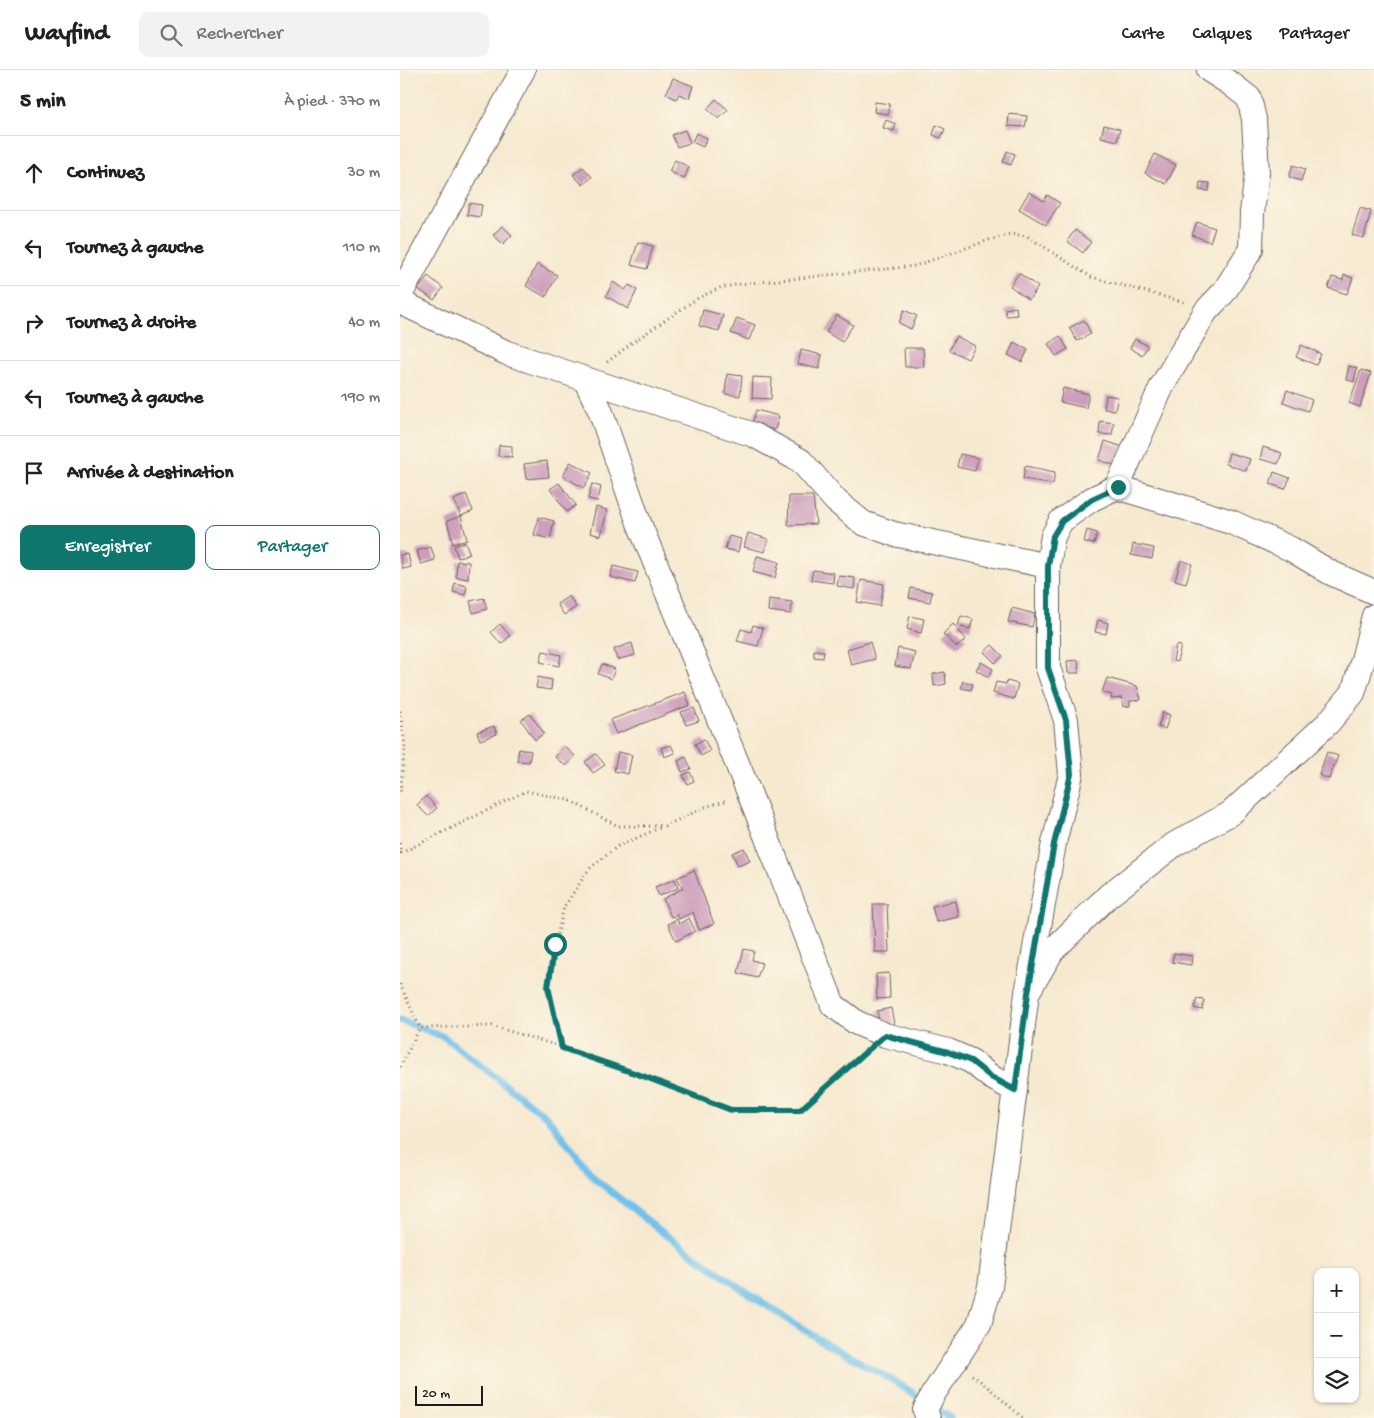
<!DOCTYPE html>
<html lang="fr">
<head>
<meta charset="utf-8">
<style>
	body { margin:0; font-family:"Gochi Hand",sans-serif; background:#f2f2f2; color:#202124 }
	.controls { position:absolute; right:15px; bottom:15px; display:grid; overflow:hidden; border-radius:10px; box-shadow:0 1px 4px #0004 }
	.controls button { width:45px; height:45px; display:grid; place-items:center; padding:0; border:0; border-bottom:1px solid #e0e0e0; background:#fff; color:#202124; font:25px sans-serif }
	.scale { position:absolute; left:15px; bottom:12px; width:68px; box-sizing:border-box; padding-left:5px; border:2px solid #1c1c1c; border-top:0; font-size:14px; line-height:18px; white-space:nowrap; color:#1c1c1c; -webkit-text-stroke:4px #fcf5e5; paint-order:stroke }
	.stop { position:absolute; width:15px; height:15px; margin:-11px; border:4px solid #0f766e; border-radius:50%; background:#fff }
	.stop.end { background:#0f766e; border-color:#fff; box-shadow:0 1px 5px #0008 }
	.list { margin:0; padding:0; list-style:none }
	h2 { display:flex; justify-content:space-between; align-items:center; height:65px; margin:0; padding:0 20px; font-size:21px }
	h2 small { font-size:16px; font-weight:400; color:#757577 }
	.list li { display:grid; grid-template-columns:32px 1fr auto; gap:15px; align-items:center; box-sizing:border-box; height:75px; padding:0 20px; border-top:1px solid #e0e0e0 }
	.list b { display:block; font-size:19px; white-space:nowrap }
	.list em { font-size:16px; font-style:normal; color:#757577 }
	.actions { display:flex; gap:10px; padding:15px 20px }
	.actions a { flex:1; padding:11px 0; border:1px solid #0f766e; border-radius:10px; text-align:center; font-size:18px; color:#0f766e }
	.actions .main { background:#0f766e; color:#fff }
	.icon { flex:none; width:28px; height:28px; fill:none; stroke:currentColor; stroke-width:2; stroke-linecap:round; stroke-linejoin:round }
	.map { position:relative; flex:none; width:974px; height:1348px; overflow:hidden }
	header { display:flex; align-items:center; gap:30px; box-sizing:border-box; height:70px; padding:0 25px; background:#fff; border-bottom:1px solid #e0e0e0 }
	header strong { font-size:24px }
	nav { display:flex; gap:28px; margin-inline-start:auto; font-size:18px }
	.search { width:350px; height:45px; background:#f2f2f2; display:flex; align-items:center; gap:12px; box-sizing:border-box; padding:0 18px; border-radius:10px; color:#757577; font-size:19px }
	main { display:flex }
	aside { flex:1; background:#fff }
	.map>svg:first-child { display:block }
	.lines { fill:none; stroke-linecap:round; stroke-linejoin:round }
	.stream { stroke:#70c1eb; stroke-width:7 }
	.building { fill:#cd9ebc }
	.minor-casing { stroke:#68645b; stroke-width:26 }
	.path { stroke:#68645b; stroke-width:3; stroke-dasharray:1 4; stroke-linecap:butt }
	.minor { stroke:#fff; stroke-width:24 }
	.route { stroke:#0f766e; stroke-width:6 }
</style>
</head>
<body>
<header>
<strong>Wayfind</strong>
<div class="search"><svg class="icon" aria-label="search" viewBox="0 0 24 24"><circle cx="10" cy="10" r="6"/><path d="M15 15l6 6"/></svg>Rechercher</div>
<nav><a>Carte</a><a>Calques</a><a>Partager</a></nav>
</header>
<main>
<aside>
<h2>5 min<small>À pied · 370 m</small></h2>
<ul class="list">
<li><svg class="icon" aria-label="ahead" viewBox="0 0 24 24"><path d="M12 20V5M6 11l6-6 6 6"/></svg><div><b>Continuez</b></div><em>30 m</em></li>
<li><svg class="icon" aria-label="left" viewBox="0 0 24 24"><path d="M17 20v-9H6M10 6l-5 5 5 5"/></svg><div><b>Tournez à gauche</b></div><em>110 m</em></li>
<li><svg class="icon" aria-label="right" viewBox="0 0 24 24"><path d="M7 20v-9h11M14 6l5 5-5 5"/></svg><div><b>Tournez à droite</b></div><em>40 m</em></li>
<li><svg class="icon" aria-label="left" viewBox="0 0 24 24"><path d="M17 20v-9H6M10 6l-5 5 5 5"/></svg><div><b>Tournez à gauche</b></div><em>190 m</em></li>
<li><svg class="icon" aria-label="arrive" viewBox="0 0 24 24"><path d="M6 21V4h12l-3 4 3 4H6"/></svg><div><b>Arrivée à destination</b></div></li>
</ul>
<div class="actions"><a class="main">Enregistrer</a><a>Partager</a></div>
</aside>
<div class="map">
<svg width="974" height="1348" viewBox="0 0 974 1348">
	<rect width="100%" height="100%" fill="#fcf5e5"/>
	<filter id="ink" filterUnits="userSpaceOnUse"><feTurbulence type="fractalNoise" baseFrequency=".02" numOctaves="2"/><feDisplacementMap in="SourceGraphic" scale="10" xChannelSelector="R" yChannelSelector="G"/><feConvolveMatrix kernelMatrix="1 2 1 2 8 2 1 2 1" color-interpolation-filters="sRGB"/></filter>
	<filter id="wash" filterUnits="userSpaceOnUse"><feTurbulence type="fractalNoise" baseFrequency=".0096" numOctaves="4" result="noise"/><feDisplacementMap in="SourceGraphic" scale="20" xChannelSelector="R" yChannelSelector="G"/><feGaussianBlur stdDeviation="1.12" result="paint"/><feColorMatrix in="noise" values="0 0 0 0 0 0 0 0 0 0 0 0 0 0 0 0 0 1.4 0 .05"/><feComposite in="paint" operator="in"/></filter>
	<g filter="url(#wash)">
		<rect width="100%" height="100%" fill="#f6e9d0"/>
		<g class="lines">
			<polyline class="stream" points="0,950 44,967 147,1047 195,1109 262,1162 343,1220 420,1270 499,1314 550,1348"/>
		</g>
		<g id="blocks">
			<g class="building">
				<polygon points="273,8 293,16 289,28 279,24 276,29 266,24"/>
				<polygon points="316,29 328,40 319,49 307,39"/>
				<polygon points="475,32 490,34 488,44 474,42"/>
				<polygon points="609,44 627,46 625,57 608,56"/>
				<polygon points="486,50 496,54 494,61 483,58"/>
				<polygon points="536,55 545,59 541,68 533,65"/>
				<polygon points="704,55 720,59 717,71 701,67"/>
				<polygon points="285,60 290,73 277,77 272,65"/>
				<polygon points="296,63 307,68 303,77 292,72"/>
				<polygon points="607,81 615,84 611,95 603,92"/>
				<polygon points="755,84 776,95 766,114 745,103"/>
				<polygon points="275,90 289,97 284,109 269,101"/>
				<polygon points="893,95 905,99 901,111 889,107"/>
				<polygon points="183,97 192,107 183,115 173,105"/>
				<polygon points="800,112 810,113 809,121 799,120"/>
				<polygon points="629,122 644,131 647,125 660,133 646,155 619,139"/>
				<polygon points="69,133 82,135 80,147 67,145"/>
				<polygon points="960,138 971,141 964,168 952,165"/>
				<polygon points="797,152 815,158 810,172 792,165"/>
				<polygon points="102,156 112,165 103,174 93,165"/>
				<polygon points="675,160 691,172 683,183 667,171"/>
				<polygon points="238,172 253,176 247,199 231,195"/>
				<polygon points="137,194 157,205 146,227 126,216"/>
				<polygon points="619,203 638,217 629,230 610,216"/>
				<polygon points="944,205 953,208 947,224 928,218 932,207 943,210"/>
				<polygon points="28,206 43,218 34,230 18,219"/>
				<polygon points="213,212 225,220 229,215 237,220 228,239 206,226"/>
				<polygon points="616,237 617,245 606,246 605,239"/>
				<polygon points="303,240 323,245 319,261 299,256"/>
				<polygon points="504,240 517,246 511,259 499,253"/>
				<polygon points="437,245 453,255 442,272 426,262"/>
				<polygon points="337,248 355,255 349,270 331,263"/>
				<polygon points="684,250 691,264 677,271 669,258"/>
				<polygon points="556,266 575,276 568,289 549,280"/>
				<polygon points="660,266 668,279 656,286 648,274"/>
				<polygon points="735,269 748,276 742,285 730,278"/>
				<polygon points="614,272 628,280 622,292 608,285"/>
				<polygon points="901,275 921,284 916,295 896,287"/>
				<polygon points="504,278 523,278 524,297 505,297"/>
				<polygon points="401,280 422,285 419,299 398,294"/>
				<polygon points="949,296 957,298 954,312 946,309"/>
				<polygon points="961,300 971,303 960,337 949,333"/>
				<polygon points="327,304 342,306 340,326 325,324"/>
				<polygon points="353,307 372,308 371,329 352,328"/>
				<polygon points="663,318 689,324 686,338 660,332"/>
				<polygon points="887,320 912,330 908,341 883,332"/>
				<polygon points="706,325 718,327 715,340 704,339"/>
				<polygon points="356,340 379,346 375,360 352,354"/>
				<polygon points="700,351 714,353 712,365 699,364"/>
				<polygon points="705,371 723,377 717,396 699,390"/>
				<polygon points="99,375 112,376 112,387 98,386"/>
				<polygon points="863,377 882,383 878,394 860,389"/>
				<polygon points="829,383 850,389 846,401 826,394"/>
				<polygon points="560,384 578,388 575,401 557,397"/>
				<polygon points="147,391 149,407 126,409 124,394"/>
				<polygon points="170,392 192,403 184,418 163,406"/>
				<polygon points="625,396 655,402 653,414 623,409"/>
				<polygon points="874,402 890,408 885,419 870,414"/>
				<polygon points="159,413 176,435 167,442 150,419"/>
				<polygon points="192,414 201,417 198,431 188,429"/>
				<polygon points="66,424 73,441 61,446 54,430"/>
				<polygon points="389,426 413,426 416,454 388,455"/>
				<polygon points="196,437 207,440 201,466 190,463"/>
				<polygon points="61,446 67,470 53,474 47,451"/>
				<polygon points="139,447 154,451 150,469 134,465"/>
				<polygon points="687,460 697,463 694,474 684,472"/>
				<polygon points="348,463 368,469 365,482 344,477"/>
				<polygon points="329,466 341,469 338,482 325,479"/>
				<polygon points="65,472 70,484 58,488 54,476"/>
				<polygon points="733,474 754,478 752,489 731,485"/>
				<polygon points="31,477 35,490 21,494 17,481"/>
				<polygon points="8,484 11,497 3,499 0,485"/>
				<polygon points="357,486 379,492 375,508 353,502"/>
				<polygon points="781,490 792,494 786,513 775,510"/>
				<polygon points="57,491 69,492 68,509 56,507"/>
				<polygon points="213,496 238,502 235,513 210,507"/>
				<polygon points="413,500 434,503 433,513 411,510"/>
				<polygon points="439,506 455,508 454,519 437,516"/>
				<polygon points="461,510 484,514 480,536 457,532"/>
				<polygon points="55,513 67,516 65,525 53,522"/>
				<polygon points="511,518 532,522 530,532 509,528"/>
				<polygon points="169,526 176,537 164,545 157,534"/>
				<polygon points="84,528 87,539 73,543 70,531"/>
				<polygon points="369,529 392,532 391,544 368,541"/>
				<polygon points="612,538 635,544 632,557 608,552"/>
				<polygon points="510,546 524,549 521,563 507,559"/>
				<polygon points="561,546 573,549 570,559 558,556"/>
				<polygon points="698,550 708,553 706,564 695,562"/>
				<polygon points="100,554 110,566 101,574 91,562"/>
				<polygon points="553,554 566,569 557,577 543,564"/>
				<polygon points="353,555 363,558 358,576 337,571 341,559 351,562"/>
				<polygon points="470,572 475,589 451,595 447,579"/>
				<polygon points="232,573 235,585 217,590 214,579"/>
				<polygon points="592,575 603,586 595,593 584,582"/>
				<polygon points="776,575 781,576 777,592 773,591"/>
				<polygon points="498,578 515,582 511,599 495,596"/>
				<polygon points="414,580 424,581 423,588 414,587"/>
				<polygon points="143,581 161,585 159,596 140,592"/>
				<polygon points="678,590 679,603 668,603 667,591"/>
				<polygon points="581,592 593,599 588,607 576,600"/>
				<polygon points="202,594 215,599 211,609 198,604"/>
				<polygon points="545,602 546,614 534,616 533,604"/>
				<polygon points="138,607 152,610 151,620 136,618"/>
				<polygon points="707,608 737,616 741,630 730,631 730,636 723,637 722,628 711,629 712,625 702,622"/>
				<polygon points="563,611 573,614 571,620 561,618"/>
				<polygon points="607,611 618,614 614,629 593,623 596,612 606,614"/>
				<polygon points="285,622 290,635 216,664 210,650"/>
				<polygon points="294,638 299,651 286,655 281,642"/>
				<polygon points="763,642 770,645 765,659 758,657"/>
				<polygon points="130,644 144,663 135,670 121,650"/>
				<polygon points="94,656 97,664 80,670 77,662"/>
				<polygon points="304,669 310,681 301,686 295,674"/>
				<polygon points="271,675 275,683 264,687 261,678"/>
				<polygon points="164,676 175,686 166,696 155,687"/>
				<polygon points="119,679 131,681 129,692 117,691"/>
				<polygon points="218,682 232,685 228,704 214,701"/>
				<polygon points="927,682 938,686 929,709 919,705"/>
				<polygon points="196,684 205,695 193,703 185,692"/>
				<polygon points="286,687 291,699 282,702 278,691"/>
				<polygon points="290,702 294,711 287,714 283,705"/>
				<polygon points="26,726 37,738 28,746 17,735"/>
				<polygon points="344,778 350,791 338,796 332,783"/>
				<polygon points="294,800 314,854 299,860 293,842 279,849 278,845 271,847 263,829 283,818 277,808"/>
				<polygon points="275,809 278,818 259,826 255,817"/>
				<polygon points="556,831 559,847 536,852 532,836"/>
				<polygon points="473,834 487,834 489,882 475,882"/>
				<polygon points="289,848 295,861 276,871 268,854 277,849 279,854"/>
				<polygon points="344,879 354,881 352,890 362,893 357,908 338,903"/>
				<polygon points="774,883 792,886 791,895 772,892"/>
				<polygon points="489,903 490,928 477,929 476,904"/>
				<polygon points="797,929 804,930 802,940 794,938"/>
				<polygon points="491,938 494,954 480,956 477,941"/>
			</g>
		</g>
	</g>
	<g filter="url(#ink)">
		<use href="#blocks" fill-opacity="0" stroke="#68645b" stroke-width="1"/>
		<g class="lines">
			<g class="minor-casing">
				<g id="minor">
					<polyline points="0,225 123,0"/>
					<polyline points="0,232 107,283 354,365 401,391 436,431 463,453 494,464 648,496"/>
					<polyline points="185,309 200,340 239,453 350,725 433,935 457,953 485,965 548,981 571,991 591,1007 615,1020"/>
					<polyline points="717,417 831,452 891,479 931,503 974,522"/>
					<polyline points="627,923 654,773 671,704 666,650 648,598 648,496 653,466 661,451 692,429 717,417 762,316 806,241 824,222 851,179 852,143 857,103 854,49 849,28 831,14 809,0"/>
					<polyline points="528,1348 525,1340 532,1326 579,1254 590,1217 627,923 652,881 708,826 775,774 831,743 928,653 953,623 963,590 974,546"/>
				</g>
			</g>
			<g class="path">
				<polyline points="207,292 236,270 298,228 320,218 341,214 515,196 589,170 611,164 627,166 691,207 784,232"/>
				<polyline points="0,641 5,675 0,725"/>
				<polyline points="0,773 0,787"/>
				<polyline points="1,783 126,721 169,730 218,756 265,756 305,737 328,730"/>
				<polyline points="0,914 20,958 92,956 162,977 243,1006 331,1040 400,1041 465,982"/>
				<polyline points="162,977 148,917 155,875 164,837 189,799 218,776 262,757"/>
				<polyline points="0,997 20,958"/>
				<polyline points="572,1305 583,1313 623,1348"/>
			</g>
			<use href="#minor" class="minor"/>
		</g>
	</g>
	<g class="lines" filter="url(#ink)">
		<polyline class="route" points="155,874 148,917 162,978 243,1006 331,1040 400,1040 485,965 548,982 571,991 591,1007 615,1020 628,923 654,774 671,704 666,650 648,598 648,496 653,466 662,451 692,429 718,417"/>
	</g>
</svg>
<div class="controls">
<button>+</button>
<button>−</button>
<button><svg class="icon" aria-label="layers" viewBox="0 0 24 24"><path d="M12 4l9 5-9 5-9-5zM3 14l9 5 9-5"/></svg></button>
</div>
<div class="scale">20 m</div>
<div class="stop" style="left:155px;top:874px"></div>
<div class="stop end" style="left:718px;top:417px"></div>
</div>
</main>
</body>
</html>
